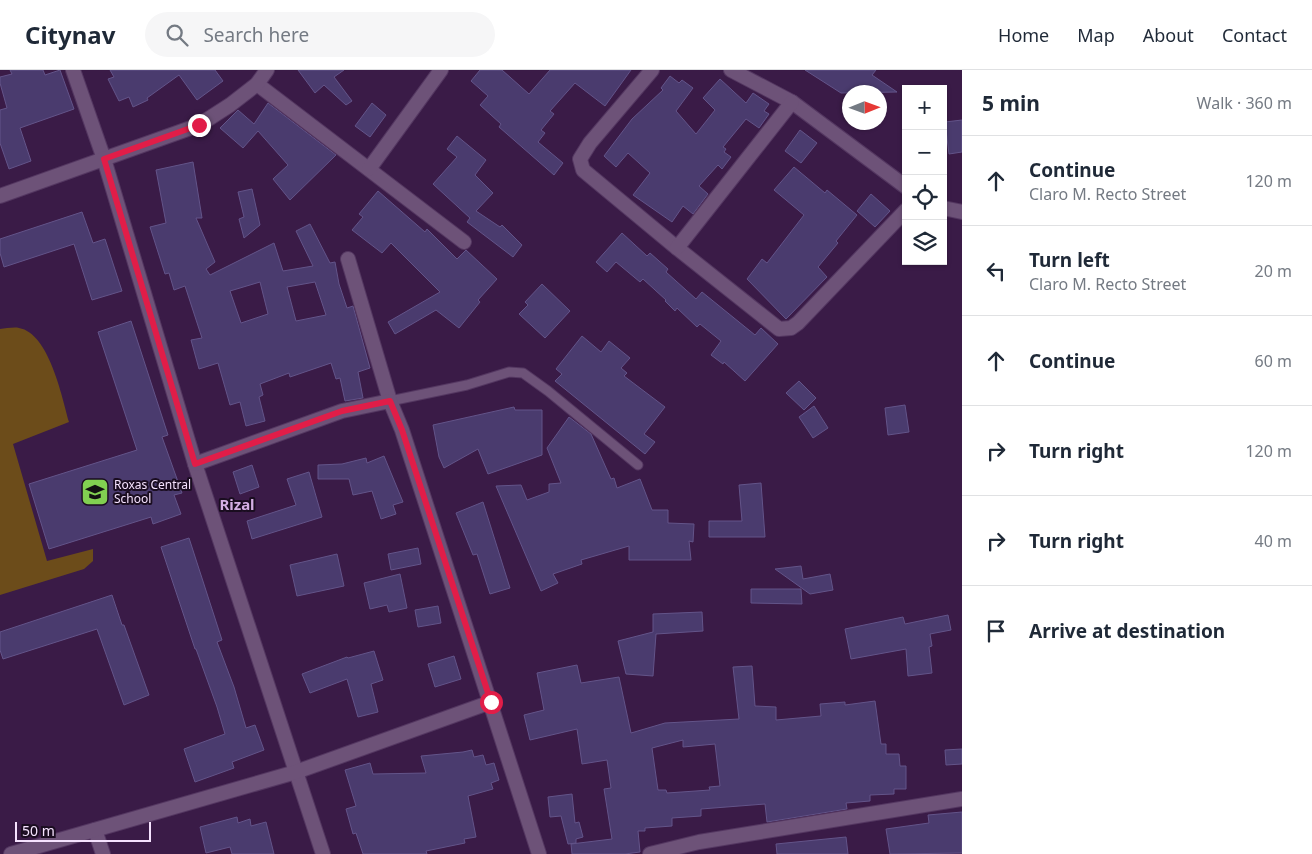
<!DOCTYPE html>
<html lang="en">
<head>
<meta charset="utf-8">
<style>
	body { margin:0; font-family:"Noto Sans",sans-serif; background:#f6f6f7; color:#1f2937 }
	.controls { position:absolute; right:15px; top:15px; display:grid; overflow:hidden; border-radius:0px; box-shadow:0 1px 4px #0004 }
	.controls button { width:45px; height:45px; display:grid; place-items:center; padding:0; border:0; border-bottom:1px solid #e0e1e3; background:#fff; color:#1f2937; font:25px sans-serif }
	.compass { position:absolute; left:842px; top:15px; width:45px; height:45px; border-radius:50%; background:#fff; box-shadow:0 1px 4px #0004; rotate:89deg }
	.scale { position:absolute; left:15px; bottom:12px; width:136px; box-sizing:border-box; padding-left:5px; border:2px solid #f5e2fe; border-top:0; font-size:14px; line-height:18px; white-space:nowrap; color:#f5e2fe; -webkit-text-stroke:4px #1a0d20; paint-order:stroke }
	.stop { position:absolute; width:15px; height:15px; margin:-11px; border:4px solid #e11d48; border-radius:50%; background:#fff }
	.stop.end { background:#e11d48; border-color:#fff; box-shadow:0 1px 5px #0008 }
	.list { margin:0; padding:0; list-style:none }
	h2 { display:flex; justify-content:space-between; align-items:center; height:65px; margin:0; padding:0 20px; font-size:21px }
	h2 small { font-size:16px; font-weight:400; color:#747a83 }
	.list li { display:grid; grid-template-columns:32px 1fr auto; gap:15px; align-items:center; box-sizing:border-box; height:90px; padding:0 20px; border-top:1px solid #e0e1e3 }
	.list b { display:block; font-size:19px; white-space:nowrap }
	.list p { margin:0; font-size:16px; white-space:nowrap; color:#747a83 }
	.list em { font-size:16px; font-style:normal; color:#747a83 }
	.icon { flex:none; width:28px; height:28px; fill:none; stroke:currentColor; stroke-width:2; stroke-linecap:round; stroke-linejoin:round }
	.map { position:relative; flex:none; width:962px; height:784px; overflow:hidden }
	header { display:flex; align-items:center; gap:30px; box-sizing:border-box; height:70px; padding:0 25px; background:#fff; border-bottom:1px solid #e0e1e3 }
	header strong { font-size:24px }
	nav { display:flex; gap:28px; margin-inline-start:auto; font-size:18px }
	.search { width:350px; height:45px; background:#f6f6f7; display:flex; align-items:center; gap:12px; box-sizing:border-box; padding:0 18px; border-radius:28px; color:#747a83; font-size:19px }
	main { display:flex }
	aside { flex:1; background:#fff }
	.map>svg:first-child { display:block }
	.green { fill:#6c4c1a }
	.building { fill:#4a3b6e; stroke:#635489; fill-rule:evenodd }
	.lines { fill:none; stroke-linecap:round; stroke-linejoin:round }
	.service-casing { stroke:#543761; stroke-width:11 }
	.minor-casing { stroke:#543761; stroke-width:16 }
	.service { stroke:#6d5278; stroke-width:9 }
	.minor { stroke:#6d5278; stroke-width:14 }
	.route { stroke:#e11d48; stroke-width:6 }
	.labels { text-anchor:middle; stroke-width:4; stroke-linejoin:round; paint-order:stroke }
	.poi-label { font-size:12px; fill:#f5e2fe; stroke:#1a0d20; text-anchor:start }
	.quarter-label { font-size:15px; font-weight:bold; fill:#d4afe4; stroke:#1a0d20 }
</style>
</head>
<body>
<header>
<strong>Citynav</strong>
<div class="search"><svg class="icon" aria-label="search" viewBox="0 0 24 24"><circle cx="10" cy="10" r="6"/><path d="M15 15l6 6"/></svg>Search here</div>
<nav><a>Home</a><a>Map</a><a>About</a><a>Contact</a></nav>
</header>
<main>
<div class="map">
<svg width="962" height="784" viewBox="0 0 962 784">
	<rect width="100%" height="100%" fill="#3a1b47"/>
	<path class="green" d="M7 258C11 258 15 257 19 258 49 263 62 327 69 352L13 374 47 491 93 479V491L84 499 0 525V259Z"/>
	<g class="building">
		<polygon points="10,0 43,0 45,5 60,0 74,39 20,58 31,91 9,99 0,73 0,40 7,38 0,13 0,7 12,4"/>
		<polygon points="110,0 215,0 223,11 197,30 179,5 147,28 148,30 133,37 129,27 119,31 108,9 114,7"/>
		<polygon points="298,0 344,0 334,7 352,31 346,35 324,15 315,23"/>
		<polygon points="480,0 502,0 529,24 550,0 631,0 605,36 575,13 550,41 554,44 541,60 545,63 538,72 563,93 554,105 499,57 501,54 480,35 488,26 471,11"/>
		<polygon points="805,0 876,0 872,5 897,22 841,23"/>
		<polygon points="670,6 679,13 682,10 693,18 676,41 696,64 715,40 703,28 720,9 746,33 753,23 769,34 764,41 769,44 759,58 746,49 723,77 726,79 724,82 731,87 722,99 718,95 699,116 708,124 693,144 683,136 672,152 633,125 650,103 628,83 616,97 604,86 632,49 663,20 661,18"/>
		<polygon points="268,33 336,85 290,130 273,109 288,95 258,61 243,78 220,58 238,40 254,54"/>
		<polygon points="372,33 386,45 370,67 355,56"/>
		<polygon points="962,50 962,82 949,84 945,52"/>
		<polygon points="800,60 817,73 801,93 785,81"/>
		<polygon points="457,66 486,90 475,105 493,123 476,141 500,157 502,155 522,175 513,187 467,152 470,148 433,114 457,87 447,79"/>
		<path d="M193 92 202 148H196L215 192 206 199 210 205 274 173 283 201 313 196 296 161 310 154 330 193 335 192 339 214 347 238 353 236 370 298 358 302 363 328 345 331 340 308 336 309 331 293 290 307 289 303 260 314 263 325 259 327 265 351 246 356 240 332 230 335 218 293 199 299 191 270 202 268 185 216 174 220 169 203 165 204 150 157 166 153 156 100ZM260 212 268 244 241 253 230 221ZM315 212 326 245 296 251 287 217Z"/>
		<polygon points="794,97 825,123 827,120 857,145 836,171 838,173 818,197 827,207 786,249 747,209 762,189 767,193 804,145 774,120"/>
		<polygon points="252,119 260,155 244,168 239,149 244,147 238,122"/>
		<polygon points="378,121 425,162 427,159 457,189 466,180 497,209 478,230 480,232 459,258 436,240 395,264 388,252 440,222 391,173 382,183 352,160 363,147 359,144"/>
		<polygon points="871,124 890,141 875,157 857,141"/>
		<polygon points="82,142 93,173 105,169 122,221 92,230 74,174 4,197 0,183 0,169"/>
		<polygon points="622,163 647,186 650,183 668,199 666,202 696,229 702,222 755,265 761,258 778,274 745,311 724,292 723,294 711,285 721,271 700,254 697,257 677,238 675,241 665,231 666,230 643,209 640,212 616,192 607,202 596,192"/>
		<polygon points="542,214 570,241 545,268 519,244 528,235 525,232"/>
		<polygon points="131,251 168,365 162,367 182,423 174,425 181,444 153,454 151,447 49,479 29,414 137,380 98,262"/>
		<polygon points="582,266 601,282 609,271 630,288 621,298 627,303 624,306 665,337 644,364 655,372 645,384 555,311 562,304 556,299"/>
		<polygon points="799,311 816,328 804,340 786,323"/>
		<polygon points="905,335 909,362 888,365 885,338"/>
		<polygon points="814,336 828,358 813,368 799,347"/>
		<polygon points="514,337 515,340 542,340 542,385 488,404 478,379 444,398 439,387 433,355"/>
		<polygon points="569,347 591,364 611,409 614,408 617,418 640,409 652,440 668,440 668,453 694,454 693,472 689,471 691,490 629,490 629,476 581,490 582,494 553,504 558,513 541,521 496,416 521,415 527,430 549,422 549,414 561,413 547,378"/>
		<polygon points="384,386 403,432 393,435 396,444 381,449 372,421 353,425 349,409 318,409 318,395 342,394 366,388 367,393"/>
		<polygon points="252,395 259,417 240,424 233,402"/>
		<polygon points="309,402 322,447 252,469 247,451 296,435 287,409"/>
		<polygon points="761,413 765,467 709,467 709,451 742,451 739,415"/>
		<polygon points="483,432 510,518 490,524 477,484 473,485 456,443"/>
		<polygon points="189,468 222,570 217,572 234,617 246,658 255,655 264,680 232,692 234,698 195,712 184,679 225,664 217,637 196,579 195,579 161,477"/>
		<polygon points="418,478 421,494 391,500 388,484"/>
		<polygon points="337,484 344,516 297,526 290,495"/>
		<polygon points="801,496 803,509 830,504 833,520 810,524 775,499"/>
		<polygon points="400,504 407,538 389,542 387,535 370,539 364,513"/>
		<polygon points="751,519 801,519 802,534 751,533"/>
		<polygon points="112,525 122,555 124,555 149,625 124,635 97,559 3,589 0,580 0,562"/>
		<polygon points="438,536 441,553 418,557 415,540"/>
		<polygon points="702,542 703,561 656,564 653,606 626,604 618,571 653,562 653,544"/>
		<polygon points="948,545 951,560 930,564 932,576 929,577 932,603 908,606 906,579 851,589 845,559 903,547 905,554"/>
		<polygon points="374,581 383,610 371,614 378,642 358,647 347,609 310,623 302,604 347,587 348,588"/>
		<polygon points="454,586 461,609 435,617 428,594"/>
		<path d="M577 595 581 613 619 607 631 663 665 653 739 649 733 597 752 596 755 636 776 637V650L821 646 820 634 845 632V635L875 631 881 674H886V684H899L900 696H906V719H894V724L870 725V731L846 733 847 739 767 752 765 734 701 739V746L672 748V756L645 758V761H638L640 782 625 784H572L571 774 612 769 604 719 611 718 607 690 582 694 577 659 530 670 524 645 544 640 537 603ZM683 670V677L715 674 720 716 709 717 710 720 667 723 666 720H658L652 678Z"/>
		<polygon points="962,679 962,694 946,695 945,680"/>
		<polygon points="472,680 474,687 483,685 486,695 494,693 499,710 491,713 493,719 468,726 476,767 464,769 465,773 426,781 427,784 363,784 356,763 353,764 346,739 356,736 345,700 370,693 373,704 426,703 421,686 463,682"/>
		<polygon points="572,724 575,753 579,752 583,767 576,769 576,773 568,774 561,746 550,747 548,727"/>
		<polygon points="962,742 962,783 890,784 886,759 929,753 928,745"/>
		<polygon points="237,747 238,753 250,749 251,756 266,752 274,784 232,784 230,777 206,783 200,757"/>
		<polygon points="846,767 848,784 777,784 776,774"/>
	</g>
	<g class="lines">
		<g class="service-casing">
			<polyline id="service" points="390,331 467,315 509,302 523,303 548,321 638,395"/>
		</g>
		<g class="minor-casing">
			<g id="minor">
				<polyline points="73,0 104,89 195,394 323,784"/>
				<polyline points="652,0 590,73 580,89 583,100 677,178 779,259 791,258 798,253 906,140"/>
				<polyline points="731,0 792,32 906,117"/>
				<polyline points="257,14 464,172"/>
				<polyline points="369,99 441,0"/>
				<polyline points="0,126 199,55 230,35 257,14 267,0"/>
				<polyline points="943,138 962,142"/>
				<polyline points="677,178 792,32"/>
				<polyline points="348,189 390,331"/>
				<polyline points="195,394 342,341 390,331 402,360 539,784"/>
				<polyline points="95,760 103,784"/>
				<polyline points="11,784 296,702 491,632"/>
				<polyline points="650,784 699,772 962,729"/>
			</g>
		</g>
		<use href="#service" class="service"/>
		<use href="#minor" class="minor"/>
	</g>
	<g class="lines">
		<polyline class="route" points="199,55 104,89 195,394 342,341 390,331 402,360 491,632"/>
	</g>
	<defs>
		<g id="school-square" transform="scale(1.4375)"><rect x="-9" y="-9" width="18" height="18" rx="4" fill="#81d051" stroke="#1a0d20"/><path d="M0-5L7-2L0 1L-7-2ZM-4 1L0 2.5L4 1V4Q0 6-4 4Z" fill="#111"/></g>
	</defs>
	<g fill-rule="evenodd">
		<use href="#school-square" x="95" y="422"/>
	</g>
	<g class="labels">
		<g class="poi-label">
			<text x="114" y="419">Roxas Central<tspan x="114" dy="14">School</tspan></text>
		</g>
		<g class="quarter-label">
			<text x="237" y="440">Rizal</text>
		</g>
	</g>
</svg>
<div class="controls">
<button>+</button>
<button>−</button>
<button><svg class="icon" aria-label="locate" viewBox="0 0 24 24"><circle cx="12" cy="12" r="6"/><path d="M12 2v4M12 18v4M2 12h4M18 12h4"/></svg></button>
<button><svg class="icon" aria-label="layers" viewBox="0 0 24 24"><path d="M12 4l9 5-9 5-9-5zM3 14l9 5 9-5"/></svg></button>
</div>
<svg class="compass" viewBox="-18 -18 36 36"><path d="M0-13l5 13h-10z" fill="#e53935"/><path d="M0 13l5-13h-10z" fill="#747a83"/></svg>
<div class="scale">50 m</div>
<div class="stop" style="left:491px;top:632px"></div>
<div class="stop end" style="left:199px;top:55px"></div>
</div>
<aside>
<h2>5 min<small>Walk · 360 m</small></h2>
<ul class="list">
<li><svg class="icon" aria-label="ahead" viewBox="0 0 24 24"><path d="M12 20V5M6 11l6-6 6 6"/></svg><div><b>Continue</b><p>Claro M. Recto Street</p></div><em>120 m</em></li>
<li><svg class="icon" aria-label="left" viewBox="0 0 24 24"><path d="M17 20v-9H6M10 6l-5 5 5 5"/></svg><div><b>Turn left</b><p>Claro M. Recto Street</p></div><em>20 m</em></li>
<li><svg class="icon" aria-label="ahead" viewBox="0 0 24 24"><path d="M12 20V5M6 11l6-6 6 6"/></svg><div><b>Continue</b></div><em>60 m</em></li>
<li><svg class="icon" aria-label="right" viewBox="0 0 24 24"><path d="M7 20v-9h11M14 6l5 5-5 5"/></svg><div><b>Turn right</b></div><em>120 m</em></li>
<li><svg class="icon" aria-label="right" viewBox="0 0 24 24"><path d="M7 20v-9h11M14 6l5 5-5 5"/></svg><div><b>Turn right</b></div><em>40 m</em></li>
<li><svg class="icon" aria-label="arrive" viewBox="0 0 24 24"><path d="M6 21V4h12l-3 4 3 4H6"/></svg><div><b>Arrive at destination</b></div></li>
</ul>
</aside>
</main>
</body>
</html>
